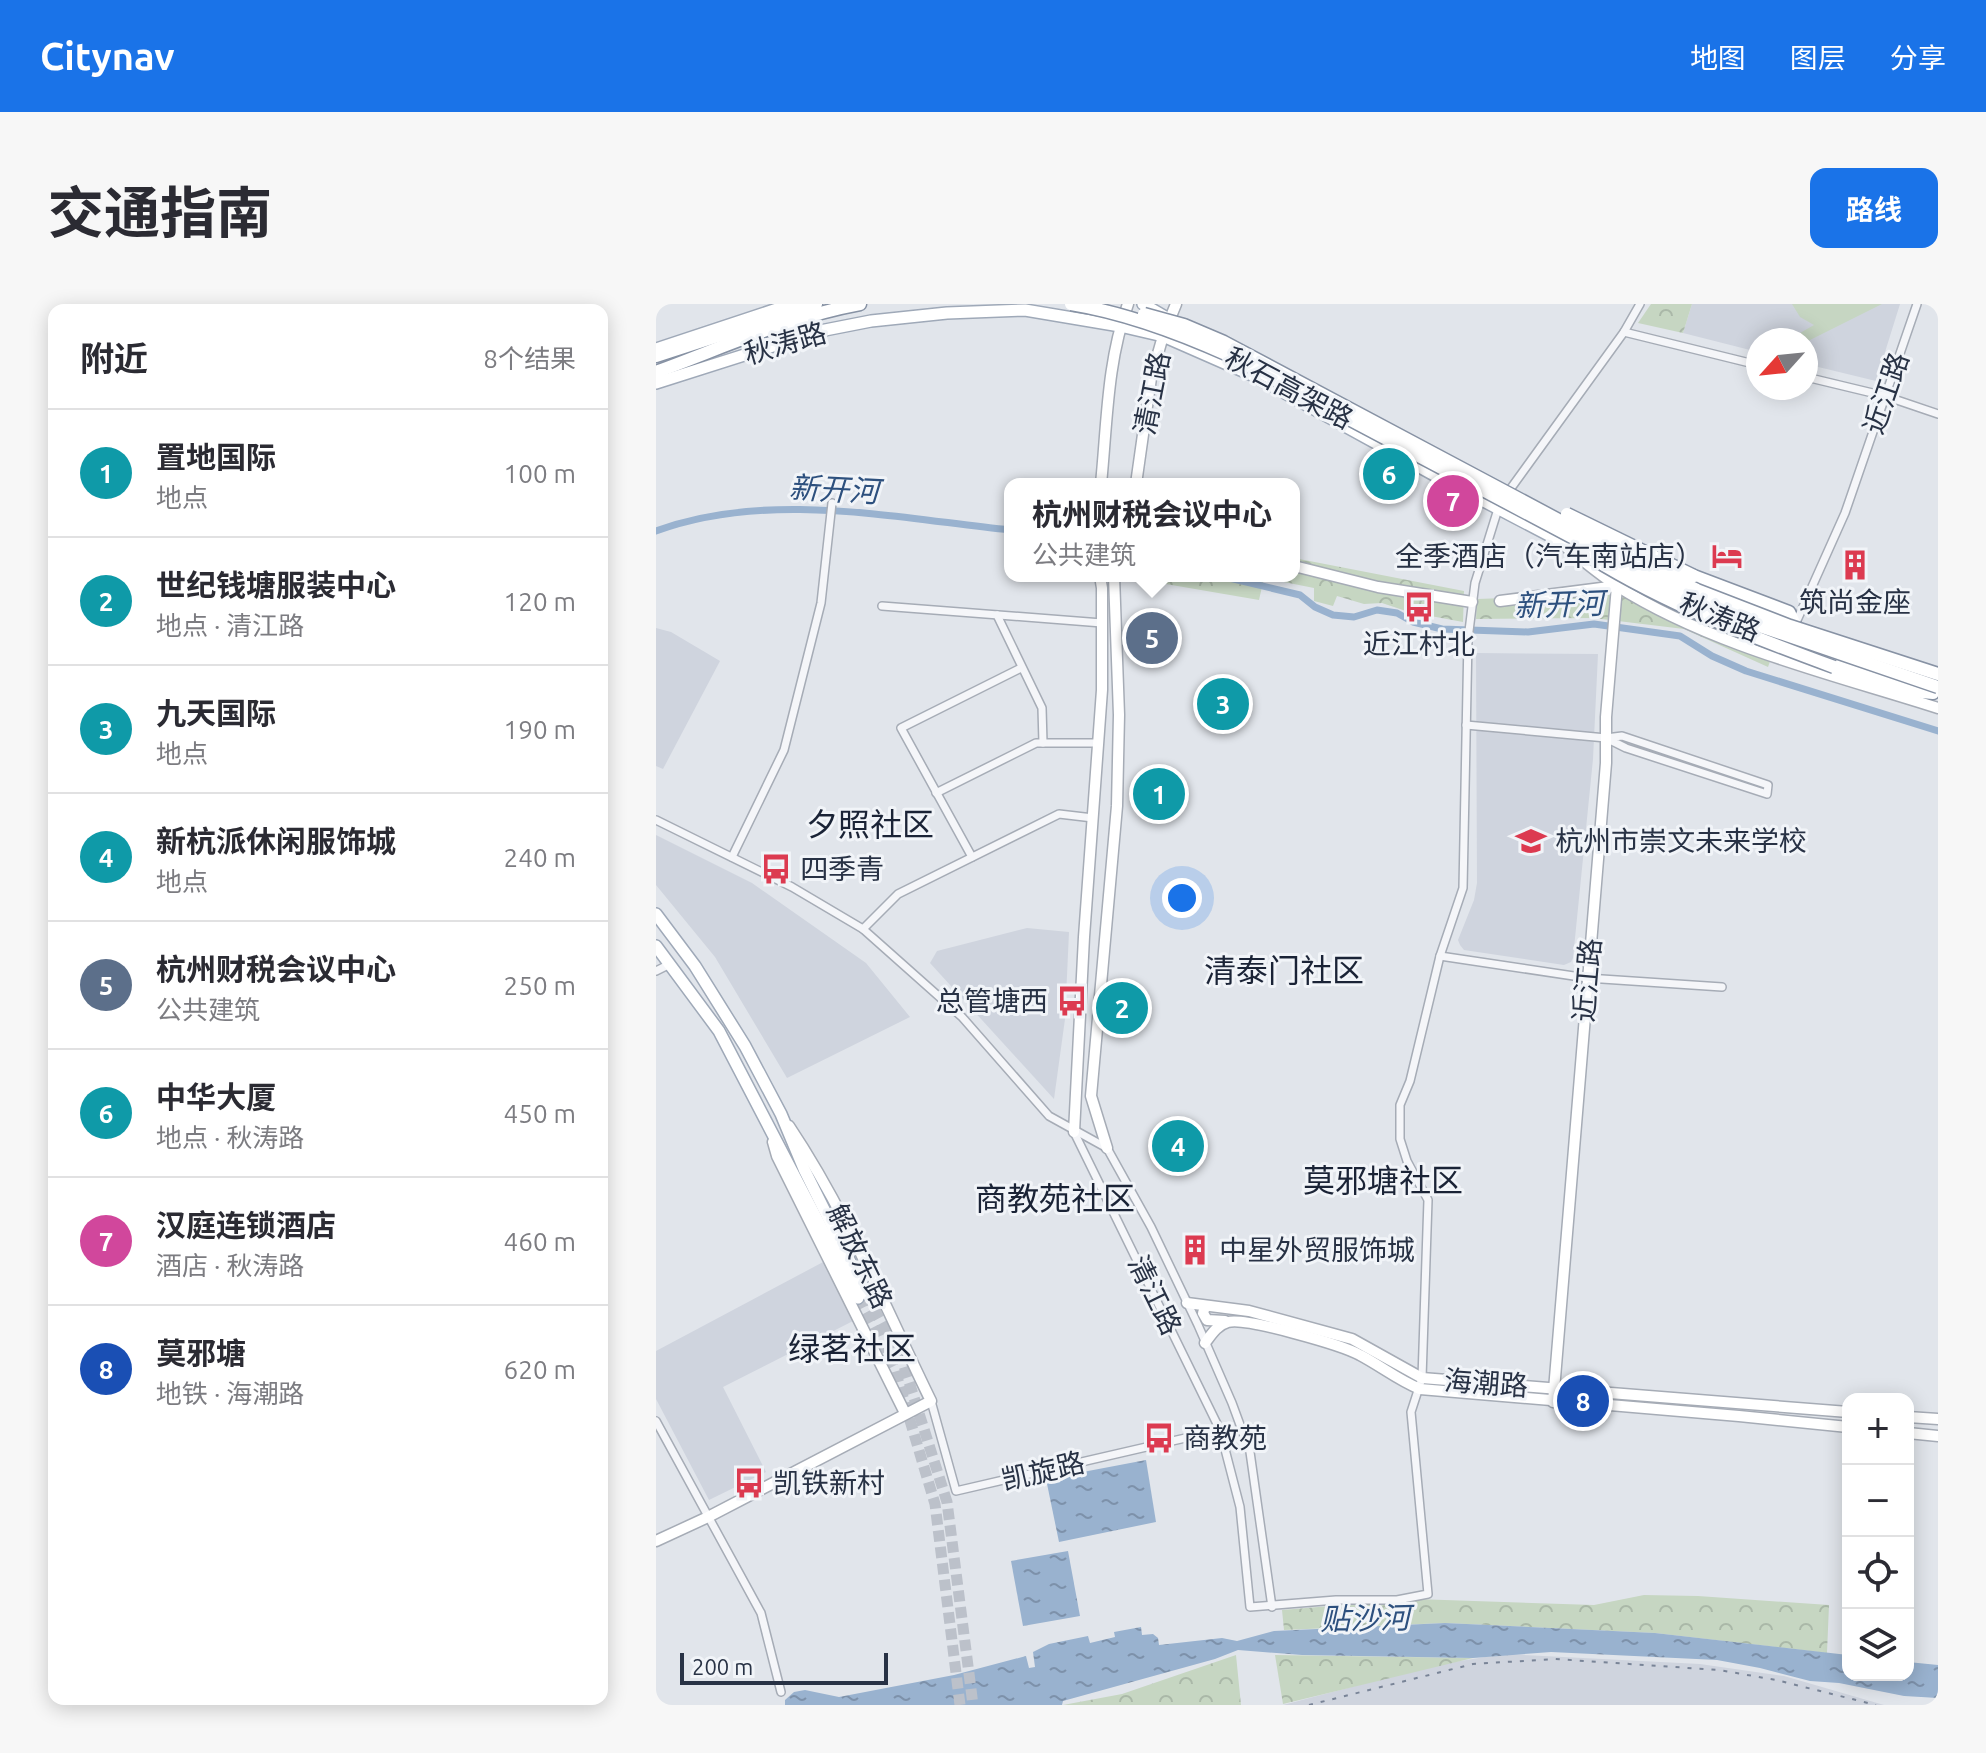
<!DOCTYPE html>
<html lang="zh">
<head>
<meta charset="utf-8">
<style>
	body { margin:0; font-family:Ubuntu,"Noto Sans SC",sans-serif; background:#f7f7f7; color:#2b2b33 }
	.controls { position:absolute; right:24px; bottom:24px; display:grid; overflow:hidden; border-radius:16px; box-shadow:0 4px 20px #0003 }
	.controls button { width:72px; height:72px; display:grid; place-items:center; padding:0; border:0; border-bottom:2px solid #e1e1e2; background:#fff; color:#2b2b33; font:40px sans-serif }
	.compass { position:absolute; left:1090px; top:24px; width:72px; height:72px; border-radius:50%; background:#fff; box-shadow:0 4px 20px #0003; rotate:243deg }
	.scale { position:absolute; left:24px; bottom:20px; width:208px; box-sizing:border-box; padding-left:8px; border:4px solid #283245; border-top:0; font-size:22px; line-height:28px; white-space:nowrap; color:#283245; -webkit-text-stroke:6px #f1f4f8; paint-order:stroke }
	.you { position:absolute; left:526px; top:594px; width:28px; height:28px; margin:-20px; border:6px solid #fff; border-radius:50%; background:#1a73e8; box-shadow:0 0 0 12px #1a73e833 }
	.badge { display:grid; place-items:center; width:52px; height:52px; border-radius:50%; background:#1a73e8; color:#fff; font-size:26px; font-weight:700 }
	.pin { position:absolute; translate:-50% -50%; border:4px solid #fff; box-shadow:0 2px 8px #0006 }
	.popup { position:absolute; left:348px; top:174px; width:296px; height:104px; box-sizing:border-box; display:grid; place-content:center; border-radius:16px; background:#fff; filter:drop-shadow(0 2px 6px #0005); font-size:26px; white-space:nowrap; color:#7c7c81 }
	.popup b { font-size:30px; color:#2b2b33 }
	.popup::after { content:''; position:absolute; left:50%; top:100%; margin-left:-16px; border:16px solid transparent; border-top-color:#fff }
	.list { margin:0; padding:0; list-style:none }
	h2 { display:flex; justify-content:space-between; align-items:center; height:104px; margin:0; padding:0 32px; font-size:34px }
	h2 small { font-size:26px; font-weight:400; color:#7c7c81 }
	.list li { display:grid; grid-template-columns:52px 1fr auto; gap:24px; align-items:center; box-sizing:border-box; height:128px; padding:0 32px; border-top:2px solid #e1e1e2 }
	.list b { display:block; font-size:30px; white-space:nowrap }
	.list p { margin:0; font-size:26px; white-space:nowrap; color:#7c7c81 }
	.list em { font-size:26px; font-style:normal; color:#7c7c81 }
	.icon { flex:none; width:44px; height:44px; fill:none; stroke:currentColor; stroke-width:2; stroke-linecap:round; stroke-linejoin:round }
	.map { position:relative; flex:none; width:1282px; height:1401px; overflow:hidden; border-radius:16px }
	header { display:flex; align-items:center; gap:48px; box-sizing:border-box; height:112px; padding:0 40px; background:#1a73e8; color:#fff }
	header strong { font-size:38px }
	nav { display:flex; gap:44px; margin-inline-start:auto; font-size:28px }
	.intro { display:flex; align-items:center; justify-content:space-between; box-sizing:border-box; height:192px; padding:0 48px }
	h1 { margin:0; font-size:56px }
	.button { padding:20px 36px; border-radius:16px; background:#1a73e8; color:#fff; font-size:28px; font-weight:700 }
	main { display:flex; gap:48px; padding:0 48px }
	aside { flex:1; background:#fff; border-radius:16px; box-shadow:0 4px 20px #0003 }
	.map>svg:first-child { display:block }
	.built { fill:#cfd4de }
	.forest { fill:url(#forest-crowns) }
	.pitch { fill:#c6d6c2 }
	.water { fill:url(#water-ripples) }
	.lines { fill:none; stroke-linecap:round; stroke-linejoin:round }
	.canal { stroke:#99b2cf; stroke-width:7 }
	.primary-tunnel { stroke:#bcc1ca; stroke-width:11; stroke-dasharray:11 5.5; stroke-linecap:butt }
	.street-casing { stroke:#a6acb6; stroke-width:10 }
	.secondary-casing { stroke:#a6acb6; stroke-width:13 }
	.primary-casing { stroke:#9fa9b8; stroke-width:14 }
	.highway-casing { stroke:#8792a4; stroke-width:15 }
	.street { stroke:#f5f6f9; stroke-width:7 }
	.secondary { stroke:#fff; stroke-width:10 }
	.primary { stroke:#fff; stroke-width:11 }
	.highway { stroke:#fff; stroke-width:12 }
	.rail { stroke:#798497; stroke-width:2; stroke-dasharray:4 8; stroke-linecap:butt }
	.highway-bridge-casing { stroke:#8792a4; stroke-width:15; stroke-linecap:butt }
	.highway-bridge { stroke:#fff; stroke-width:12 }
	.labels { text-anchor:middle; stroke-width:6; stroke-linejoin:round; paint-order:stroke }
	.street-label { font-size:28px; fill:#283245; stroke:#f1f4f8 }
	.poi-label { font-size:28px; fill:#283245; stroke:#f1f4f8; text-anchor:start }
	.water-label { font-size:30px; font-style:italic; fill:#2d507e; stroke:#f1f4f8 }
	.quarter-label { font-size:32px; fill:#1a2336; stroke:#f1f4f8 }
</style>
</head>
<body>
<header>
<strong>Citynav</strong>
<nav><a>地图</a><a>图层</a><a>分享</a></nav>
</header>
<div class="intro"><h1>交通指南</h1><a class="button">路线</a></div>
<main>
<aside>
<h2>附近<small>8个结果</small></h2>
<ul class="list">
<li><span class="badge" style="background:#0f9aa8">1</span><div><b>置地国际</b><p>地点</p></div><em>100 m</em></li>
<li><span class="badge" style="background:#0f9aa8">2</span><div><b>世纪钱塘服装中心</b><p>地点 · 清江路</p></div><em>120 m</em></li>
<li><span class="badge" style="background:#0f9aa8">3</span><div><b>九天国际</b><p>地点</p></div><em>190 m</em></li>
<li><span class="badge" style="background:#0f9aa8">4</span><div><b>新杭派休闲服饰城</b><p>地点</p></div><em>240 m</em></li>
<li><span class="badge" style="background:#5c6f8a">5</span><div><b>杭州财税会议中心</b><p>公共建筑</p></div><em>250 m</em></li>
<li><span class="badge" style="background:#0f9aa8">6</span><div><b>中华大厦</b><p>地点 · 秋涛路</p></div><em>450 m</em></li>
<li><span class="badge" style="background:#d1479c">7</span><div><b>汉庭连锁酒店</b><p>酒店 · 秋涛路</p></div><em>460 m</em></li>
<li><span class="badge" style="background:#1a4fb4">8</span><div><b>莫邪塘</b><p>地铁 · 海潮路</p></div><em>620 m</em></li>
</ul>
</aside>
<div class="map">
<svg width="1282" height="1401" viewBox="0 0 1282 1401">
	<defs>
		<pattern id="forest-crowns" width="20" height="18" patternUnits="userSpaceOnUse" patternTransform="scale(2)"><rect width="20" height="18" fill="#c6d6c2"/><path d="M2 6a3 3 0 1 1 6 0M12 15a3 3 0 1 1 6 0" fill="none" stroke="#aab8a8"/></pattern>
		<pattern id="water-ripples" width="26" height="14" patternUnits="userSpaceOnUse" patternTransform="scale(2)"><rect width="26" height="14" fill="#99b2cf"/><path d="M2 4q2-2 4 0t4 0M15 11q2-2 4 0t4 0" fill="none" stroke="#7d91aa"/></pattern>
	</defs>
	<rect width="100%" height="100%" fill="#e1e5eb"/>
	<g class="built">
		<polygon points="1036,0 1244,0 1220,77 1150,60 1150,36 1102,36 1102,48 1027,29"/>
		<polygon points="0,324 15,328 64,357 7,465 0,462"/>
		<polygon points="820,349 942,350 937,455 917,654 915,658 908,661 808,646 804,641 802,636 818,596 821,579"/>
		<polygon points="0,531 96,579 210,659 254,713 131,774 59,653 0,581"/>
		<polygon points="371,624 413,628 409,715 398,795 274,659 281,647"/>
		<polygon points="169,957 199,1016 67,1083 110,1168 53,1196 0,1095 0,1047"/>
		<polygon points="848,1350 1044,1360 1128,1372 1228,1401 627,1401 779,1361"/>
	</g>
	<g class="forest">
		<polygon points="995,0 1036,0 1027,29 982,19"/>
		<polygon points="638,254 808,287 807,318 753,308 726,299 708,300 681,292 677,302 658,297 658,284 608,274 603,296 469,273 638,272"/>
		<polygon points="956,290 1006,292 1122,335 1112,363 1028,325 937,314 820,315 821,295"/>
		<polygon points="988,1291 1042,1292 1173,1301 1171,1349 999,1329 789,1319 628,1326 626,1306 759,1295 938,1301"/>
		<polygon points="580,1351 585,1401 407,1401 466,1390"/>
		<polygon points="619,1351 817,1354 627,1400"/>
	</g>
	<polygon class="pitch" points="1136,0 1226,0 1150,38 1150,36 1139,36 1137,33 1158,21 1144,13"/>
	<g class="water">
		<polygon points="490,1156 500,1218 403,1238 390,1175"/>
		<polygon points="412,1247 424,1312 367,1322 355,1257"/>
		<polygon points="789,1319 999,1329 1192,1351 1192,1371 1252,1371 1252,1358 1282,1361 1282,1394 1248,1392 1183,1379 1154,1377 1104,1364 1061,1356 895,1348 817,1354 646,1351 582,1346 559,1355 407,1397 406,1401 129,1401 129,1396 138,1388 149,1386 183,1393 298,1371 370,1352 373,1364 379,1363 377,1348 393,1340 432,1332 434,1339 459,1333 458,1328 485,1323 486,1331 497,1330 502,1334 503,1341 566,1334 581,1337 618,1327"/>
	</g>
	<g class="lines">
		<g class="canal">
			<path d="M0 227C112 186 239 214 354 226"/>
			<polyline points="565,272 644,291 659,303 677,311 698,313 721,306 741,309 757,318 786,325 872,328 938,320 1024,332 1056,352 1090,367 1282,427"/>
		</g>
		<g class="primary-tunnel">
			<polyline points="210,990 248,1062 291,1198 317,1401"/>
			<polyline points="202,994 238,1063 279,1200 304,1401"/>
		</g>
		<g class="street-casing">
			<g id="street">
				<polyline points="968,28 1102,61"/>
				<polyline points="1150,73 1229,92 1282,110"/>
				<polyline points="850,191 968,28 984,0"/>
				<polyline points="226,302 446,319"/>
				<polyline points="341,311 386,404 387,439"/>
				<polyline points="1138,323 1189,209 1261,0"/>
				<polyline points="810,421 950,434 966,432 1112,481 1111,490 970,444 950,434"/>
				<polyline points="280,489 380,439 442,439"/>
				<polyline points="0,516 136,583 207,625 306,713 393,812 451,844 495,923 542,1021 576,1099 594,1148 616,1303"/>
				<polyline points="76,553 128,446 165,299 176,199"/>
				<polyline points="316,553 245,424 365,364"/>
				<polyline points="207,625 242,590 403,510 437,514"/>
				<polyline points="784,652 931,674 1066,683"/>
				<polyline points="0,667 14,660"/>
				<polyline points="418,828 564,1126 584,1203 594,1303 680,1296 741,1296 772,1290 755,1108 766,1074 772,896 751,857 744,835 744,801 754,777 784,652 807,584 812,335 819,279 842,205"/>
				<polyline points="275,1097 300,1187 564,1126"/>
				<polyline points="0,1117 105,1309 125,1388"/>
			</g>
		</g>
		<g class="secondary-casing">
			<g id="secondary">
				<path d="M445 180C451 120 451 57 472 0"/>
				<polyline points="480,180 495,74 507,32 520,0"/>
				<path d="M912 245C928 257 944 271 961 282 1056 342 1176 370 1282 404"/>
				<polyline points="638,262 722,283 816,298"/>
				<polyline points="844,297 961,282"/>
				<polyline points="418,828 428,633 446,386 446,284 444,272"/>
				<polyline points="117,838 121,852 249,1109"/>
				<polyline points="451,844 435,792 461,502 463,411 458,272"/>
				<polyline points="531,999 593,1007 696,1035 766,1074 1192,1108"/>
				<polyline points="549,1003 547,1009 551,1016 569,1017"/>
				<path d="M549 1039C555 1031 561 1021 572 1018 589 1013 686 1041 704 1051 725 1062 742 1076 764 1085L1083 1112 1192 1123"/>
				<polyline points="897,1098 950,459 950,413 961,282 968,268"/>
				<polyline points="1252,1113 1282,1115"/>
				<polyline points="1252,1129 1282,1132"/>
				<path d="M0 1237 52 1213 275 1097C230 1005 190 907 133 822"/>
			</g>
		</g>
		<g class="primary-casing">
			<g id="primary">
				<polyline points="487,0 511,14"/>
				<polyline points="0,45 136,0"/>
				<polyline points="0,79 164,27 215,17 291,9 369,6 464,22 507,32 596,71 780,172 944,258"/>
				<polyline points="1125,337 1233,374"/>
				<polyline points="0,610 39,662 89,742 125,810 148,865 210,990"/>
				<polyline points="0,642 63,727 202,994"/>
			</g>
		</g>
		<g class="highway-casing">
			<g id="highway">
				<polyline points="0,52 160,0"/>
				<path d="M0 68C68 43 133 13 204 0"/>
				<polyline points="1038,272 1133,308 1139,321"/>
				<polyline points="1178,363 1256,387 1277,389"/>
			</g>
		</g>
		<use href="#street" class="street"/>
		<use href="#secondary" class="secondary"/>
		<use href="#primary" class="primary"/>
		<use href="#highway" class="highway"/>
		<polyline class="rail" points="653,1401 817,1360 899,1355 1063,1366 1120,1376 1220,1401"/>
		<g class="highway-bridge-casing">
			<g id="highway-bridge">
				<path d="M415 0C470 9 521 28 572 51L1010 283 1095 319 1282 383"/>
				<polyline points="488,10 528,21 568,38 959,246 1041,286 1134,322 1282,370"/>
				<polyline points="911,210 1038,272"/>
				<path d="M936 254C1012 301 1094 332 1178 363"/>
			</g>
		</g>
		<use href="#highway-bridge" class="highway-bridge"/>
	</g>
	<defs>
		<g id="hotel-bare" transform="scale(2.4)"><path d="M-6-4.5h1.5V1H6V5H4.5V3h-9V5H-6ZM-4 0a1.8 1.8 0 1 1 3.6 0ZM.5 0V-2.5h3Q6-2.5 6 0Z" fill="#dc3a50" stroke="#f1f4f8" stroke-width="2.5" paint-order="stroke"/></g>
		<g id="building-bare" transform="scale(2.4)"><path d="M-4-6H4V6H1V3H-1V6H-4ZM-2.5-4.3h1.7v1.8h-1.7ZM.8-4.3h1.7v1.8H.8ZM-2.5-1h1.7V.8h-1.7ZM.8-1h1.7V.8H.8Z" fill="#dc3a50" stroke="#f1f4f8" stroke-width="2.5" paint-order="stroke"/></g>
		<g id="bus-bare" transform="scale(2.4)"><path d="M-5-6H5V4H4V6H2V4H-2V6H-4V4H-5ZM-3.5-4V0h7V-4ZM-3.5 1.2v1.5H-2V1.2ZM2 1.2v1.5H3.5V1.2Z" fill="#dc3a50" stroke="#f1f4f8" stroke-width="2.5" paint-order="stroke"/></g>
		<g id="school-bare" transform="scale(2.4)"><path d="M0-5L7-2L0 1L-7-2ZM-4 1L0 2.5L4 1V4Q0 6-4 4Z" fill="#dc3a50" stroke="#f1f4f8" stroke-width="2.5" paint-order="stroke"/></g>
	</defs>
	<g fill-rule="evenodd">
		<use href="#hotel-bare" x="1071" y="252"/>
		<use href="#building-bare" x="1199" y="261"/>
		<use href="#bus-bare" x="763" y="303"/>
		<use href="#school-bare" x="875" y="537"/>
		<use href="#bus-bare" x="120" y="565"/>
		<use href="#bus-bare" x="416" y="697"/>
		<use href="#building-bare" x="539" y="946"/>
		<use href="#bus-bare" x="503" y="1134"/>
		<use href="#bus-bare" x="93" y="1179"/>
	</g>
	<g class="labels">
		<g class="street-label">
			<text transform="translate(129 39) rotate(-16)" y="10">秋涛路</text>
			<text transform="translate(633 84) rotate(28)" y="10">秋石高架路</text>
			<text transform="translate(496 89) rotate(-79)" y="10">清江路</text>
			<text transform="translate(1230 89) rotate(-71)" y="10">近江路</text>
			<text transform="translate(1064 313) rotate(22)" y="10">秋涛路</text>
			<text transform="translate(931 676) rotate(-85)" y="10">近江路</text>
			<text transform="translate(204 952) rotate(64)" y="10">解放东路</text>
			<text transform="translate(499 991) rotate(64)" y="10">清江路</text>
			<text transform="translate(830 1079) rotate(4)" y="10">海潮路</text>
			<text transform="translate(387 1167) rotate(-13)" y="10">凯旋路</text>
		</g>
		<g class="poi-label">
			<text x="1047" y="262" text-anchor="end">全季酒店（汽车南站店）</text>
			<text x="1199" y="308" text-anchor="middle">筑尚金座</text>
			<text x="763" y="350" text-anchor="middle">近江村北</text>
			<text x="899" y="547">杭州市崇文未来学校</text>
			<text x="144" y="575">四季青</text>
			<text x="392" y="707" text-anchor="end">总管塘西</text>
			<text x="563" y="956">中星外贸服饰城</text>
			<text x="527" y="1144">商教苑</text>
			<text x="117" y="1189">凯铁新村</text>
		</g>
		<g class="water-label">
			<text transform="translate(178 186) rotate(3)" y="10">新开河</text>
			<text transform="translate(903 301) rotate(-2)" y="10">新开河</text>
			<text transform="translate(709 1315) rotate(-1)" y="10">贴沙河</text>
		</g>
		<g class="quarter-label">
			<text x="214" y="532">夕照社区</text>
			<text x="628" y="678">清泰门社区</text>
			<text x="727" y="888">莫邪塘社区</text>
			<text x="399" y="906">商教苑社区</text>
			<text x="196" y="1056">绿茗社区</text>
		</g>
	</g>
</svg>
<div class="controls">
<button>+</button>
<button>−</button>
<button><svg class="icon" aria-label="locate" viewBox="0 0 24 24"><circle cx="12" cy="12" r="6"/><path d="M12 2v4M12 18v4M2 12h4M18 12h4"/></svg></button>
<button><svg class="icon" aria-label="layers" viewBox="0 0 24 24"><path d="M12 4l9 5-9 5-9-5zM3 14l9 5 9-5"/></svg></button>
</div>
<svg class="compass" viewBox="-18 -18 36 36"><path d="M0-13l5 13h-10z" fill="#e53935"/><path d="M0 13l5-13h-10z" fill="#7c7c81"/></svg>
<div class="scale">200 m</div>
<div class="you"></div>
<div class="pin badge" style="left:503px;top:490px;background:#0f9aa8">1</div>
<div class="pin badge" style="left:466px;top:704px;background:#0f9aa8">2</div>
<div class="pin badge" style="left:567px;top:400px;background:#0f9aa8">3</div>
<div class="pin badge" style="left:522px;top:842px;background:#0f9aa8">4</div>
<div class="pin badge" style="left:496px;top:334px;background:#5c6f8a">5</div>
<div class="popup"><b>杭州财税会议中心</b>公共建筑</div>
<div class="pin badge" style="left:733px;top:170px;background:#0f9aa8">6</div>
<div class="pin badge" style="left:797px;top:197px;background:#d1479c">7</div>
<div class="pin badge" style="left:927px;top:1097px;background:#1a4fb4">8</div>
</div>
</main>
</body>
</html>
